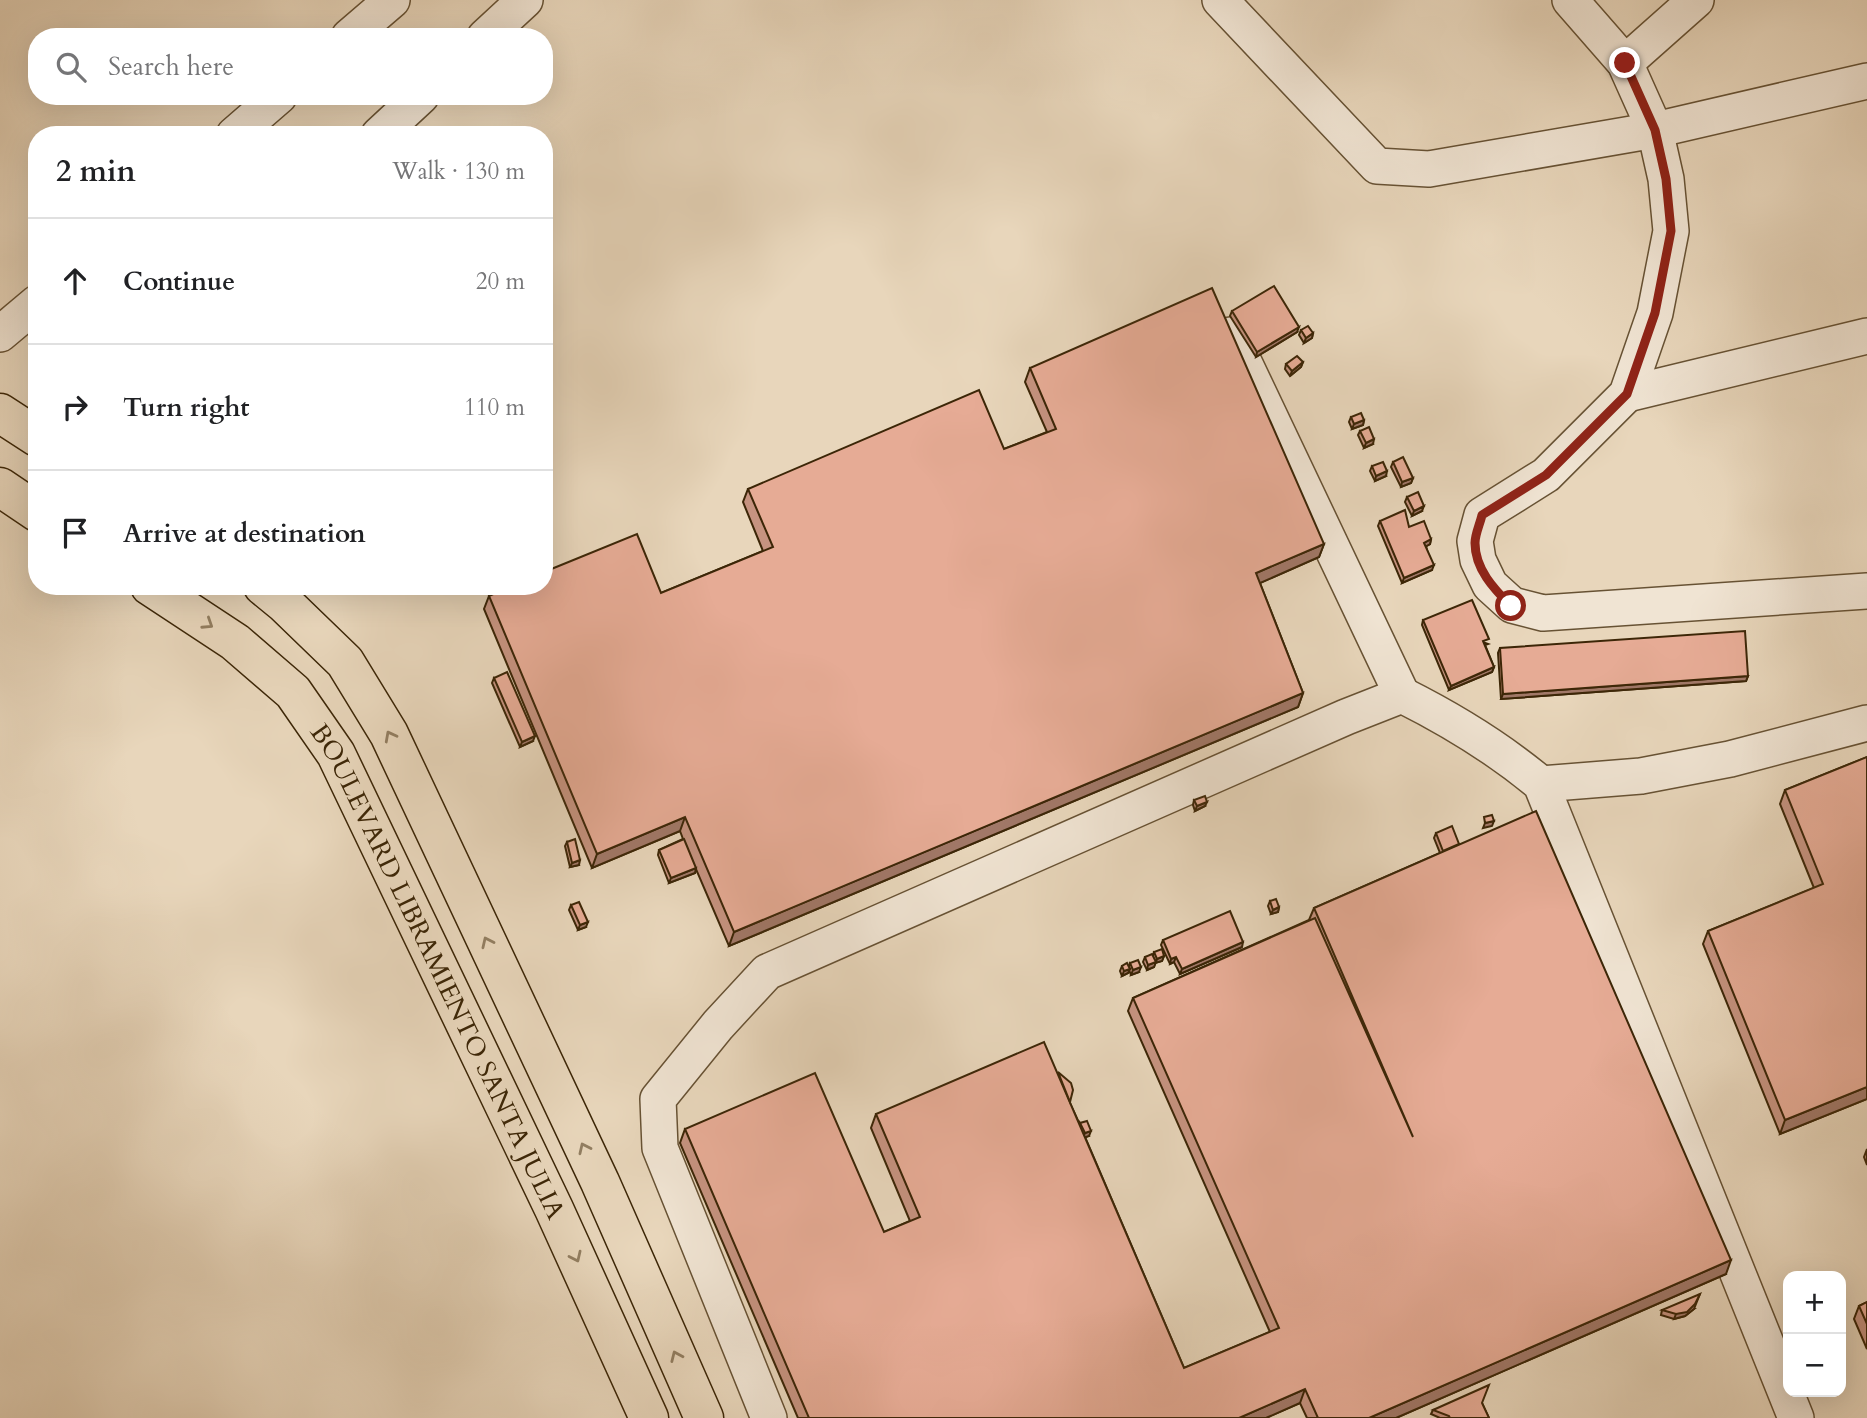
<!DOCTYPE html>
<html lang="en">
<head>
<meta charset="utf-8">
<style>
	body { margin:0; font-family:Cardo,serif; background:#f6f6f6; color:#202124 }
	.controls { position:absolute; right:21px; bottom:21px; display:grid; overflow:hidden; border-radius:14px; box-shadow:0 7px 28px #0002 }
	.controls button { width:63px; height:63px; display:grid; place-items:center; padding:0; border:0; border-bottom:2px solid #e0e0e0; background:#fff; color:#202124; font:35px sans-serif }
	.stop { position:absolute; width:21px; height:21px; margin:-16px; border:5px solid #8f2418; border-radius:50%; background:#fff }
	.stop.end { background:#8f2418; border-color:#fff; box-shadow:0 2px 7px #0008 }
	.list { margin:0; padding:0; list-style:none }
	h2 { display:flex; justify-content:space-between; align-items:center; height:91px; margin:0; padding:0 28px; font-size:30px }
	h2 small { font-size:23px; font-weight:400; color:#757577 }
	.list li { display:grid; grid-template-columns:46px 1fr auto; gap:21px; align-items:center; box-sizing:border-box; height:126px; padding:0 28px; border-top:2px solid #e0e0e0 }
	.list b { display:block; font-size:26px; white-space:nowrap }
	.list em { font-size:23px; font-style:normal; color:#757577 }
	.icon { flex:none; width:38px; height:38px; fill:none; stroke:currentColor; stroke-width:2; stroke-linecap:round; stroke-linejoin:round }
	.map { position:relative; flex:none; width:1867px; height:1418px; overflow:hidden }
	.search { position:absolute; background:#fff; box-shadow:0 7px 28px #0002; left:28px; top:28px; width:525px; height:77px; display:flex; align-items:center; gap:18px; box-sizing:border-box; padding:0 24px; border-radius:28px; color:#757577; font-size:26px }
	.panel { position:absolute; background:#fff; box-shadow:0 7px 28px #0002; left:28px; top:126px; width:525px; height:469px; border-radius:28px }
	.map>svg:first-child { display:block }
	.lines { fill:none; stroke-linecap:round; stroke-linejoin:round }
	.minor-casing { stroke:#675234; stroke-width:38 }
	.major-casing { stroke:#3c2607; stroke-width:41 }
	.minor { stroke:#f0e4d3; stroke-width:35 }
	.major { stroke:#e8d6bb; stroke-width:38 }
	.wall { fill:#c69380; stroke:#3c2607; stroke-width:2 }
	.shaded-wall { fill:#a17868; stroke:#3c2607; stroke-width:2 }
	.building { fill:#e6ab95; stroke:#3c2607; stroke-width:2 }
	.oneway { stroke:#927e61 }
	.route { stroke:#8f2418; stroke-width:9 }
	.labels { text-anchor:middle; stroke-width:6; stroke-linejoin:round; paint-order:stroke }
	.street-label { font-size:26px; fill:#3c2607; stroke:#f0e4d3 }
</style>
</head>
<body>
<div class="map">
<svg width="1867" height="1418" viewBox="0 0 1867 1418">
	<rect width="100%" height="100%" fill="#e8d6bb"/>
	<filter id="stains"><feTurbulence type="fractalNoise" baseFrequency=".00286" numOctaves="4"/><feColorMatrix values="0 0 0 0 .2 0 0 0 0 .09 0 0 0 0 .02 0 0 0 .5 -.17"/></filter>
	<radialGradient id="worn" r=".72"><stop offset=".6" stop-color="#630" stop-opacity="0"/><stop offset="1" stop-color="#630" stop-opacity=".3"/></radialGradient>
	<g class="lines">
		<g class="minor-casing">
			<g id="minor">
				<polyline points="1220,0 1377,166 1429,169 1655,130 1867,81"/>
				<polyline points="1570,0 1625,63 1655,130 1666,179 1671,231 1655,313 1627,394 1546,475 1482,515 1475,541 1478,560 1490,585 1512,605 1543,613 1867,591"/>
				<polyline points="349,37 392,0"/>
				<polyline points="485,37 525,0"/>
				<polyline points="1625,63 1696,0"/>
				<polyline points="234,135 279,96"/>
				<polyline points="379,135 421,96"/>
				<polyline points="0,334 37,303"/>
				<polyline points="1231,335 1402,695"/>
				<polyline points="1627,394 1867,336"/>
				<polyline points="1541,784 1641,776 1730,759 1867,723"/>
				<path d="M769 1418 660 1148 658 1099 718 1025 767 972 1346 717 1402 695C1452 720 1498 748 1541 784L1796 1418"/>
			</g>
		</g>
		<g class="major-casing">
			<g id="major">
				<polyline points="0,413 37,437"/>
				<polyline points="0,487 37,512"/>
				<path id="s1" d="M150 586 235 642 293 692 336 754 554 1209 649 1418"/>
				<polyline points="263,586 285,604 345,662 389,734 600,1182 704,1418"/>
			</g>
		</g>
		<use href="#minor" class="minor"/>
		<use href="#major" class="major"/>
	</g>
	<g class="wall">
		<polygon points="1232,311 1297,332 1256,357 1230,316"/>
		<polygon points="1301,330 1313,333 1312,338 1304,343 1299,335"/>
		<polygon points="1303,362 1301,367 1290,376 1285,369 1286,364"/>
		<polygon points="1030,368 1324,544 1319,557 1260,583 1303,693 1298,707 729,946 696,869 695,873 669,883 658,855 659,850 683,839 680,831 592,868 484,609 489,596 661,593 763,551 743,502 748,489 1004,449 1047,432 1025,382"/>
		<polygon points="1351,417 1364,420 1363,425 1352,429 1349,422"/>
		<polygon points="1360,431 1373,444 1364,448 1358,435"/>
		<polygon points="1393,462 1413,478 1411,483 1401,487 1391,467"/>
		<polygon points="1372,466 1386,476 1375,481 1370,471"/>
		<polygon points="1407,497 1422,511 1412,516 1405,502"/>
		<polygon points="1380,521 1409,527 1431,539 1430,544 1426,546 1432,570 1402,583 1378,526"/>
		<polygon points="1423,620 1488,644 1485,645 1494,667 1492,672 1449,690 1422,625"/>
		<polygon points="1500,648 1748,676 1746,681 1501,699 1498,653"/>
		<polygon points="494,678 533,741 520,747 492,683"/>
		<polygon points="1867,757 1867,1099 1780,1134 1703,944 1708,931 1814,888 1780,804 1785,790"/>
		<polygon points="1194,800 1205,806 1195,811 1193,805"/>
		<polygon points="1436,833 1459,844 1726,1274 1396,1418 1307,1418 1300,1403 1266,1418 798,1418 680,1143 685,1129 884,1232 910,1221 871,1128 876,1114 1070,1103 1080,1125 1080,1123 1089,1136 1085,1137 1184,1368 1270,1332 1128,1011 1133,998 1309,920 1314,908 1440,853 1434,838"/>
		<polygon points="567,842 579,865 570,867 565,846"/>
		<polygon points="1270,901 1279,907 1278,912 1271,914 1268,906"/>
		<polygon points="571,905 586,927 578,930 569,910"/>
		<polygon points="1163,940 1242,947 1180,974 1174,962 1170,964 1161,945"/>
		<polygon points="1154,952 1164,956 1162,961 1155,963 1154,967 1147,970 1143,962 1145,957 1153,956"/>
		<polygon points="1130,963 1139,972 1131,975 1129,970 1128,973 1122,976 1120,971 1122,966 1129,966"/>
		<polygon points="1867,1149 1867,1165 1864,1157"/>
		<polygon points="1867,1302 1867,1349 1854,1319 1859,1306"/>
		<polygon points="1694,1309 1685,1316 1674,1319 1661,1315 1662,1310"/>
		<polygon points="1482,1403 1489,1418 1440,1418 1431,1414 1433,1410"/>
	</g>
	<g class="shaded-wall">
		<polygon points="1299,327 1297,332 1256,357 1257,352"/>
		<polygon points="1313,333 1312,338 1304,343 1306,338"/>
		<polygon points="1303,362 1301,367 1290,376 1292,371"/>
		<polygon points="1364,420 1363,425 1352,429 1354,424"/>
		<polygon points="1374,439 1373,444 1364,448 1366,443"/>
		<polygon points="1387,471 1386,476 1375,481 1376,476"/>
		<polygon points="1413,478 1411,483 1401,487 1402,482"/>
		<polygon points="1424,506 1422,511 1412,516 1414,511"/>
		<polygon points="1431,539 1430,544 1423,548 1424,543"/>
		<polygon points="1324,544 1319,557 1251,587 1256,573"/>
		<polygon points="1434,565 1432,570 1402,583 1404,578"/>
		<polygon points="1494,667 1492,672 1449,690 1451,686"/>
		<polygon points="1748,676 1746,681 1501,699 1503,694"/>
		<polygon points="1303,693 1298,707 729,946 734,932"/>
		<polygon points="535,736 533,741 520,747 522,742"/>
		<polygon points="1207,802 1205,806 1195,811 1197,806"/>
		<polygon points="685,817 680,831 592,868 597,854"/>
		<polygon points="1494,821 1492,826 1483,828 1485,823"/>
		<polygon points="580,860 579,865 570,867 572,863"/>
		<polygon points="696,868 695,873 669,883 671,878"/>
		<polygon points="1279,907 1278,912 1271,914 1273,910"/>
		<polygon points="588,922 586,927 578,930 580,925"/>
		<polygon points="1243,942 1242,947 1180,974 1182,969"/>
		<polygon points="1164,956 1162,961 1155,963 1157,959"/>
		<polygon points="1176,957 1174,962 1170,964 1171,959"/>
		<polygon points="1156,962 1154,967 1147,970 1148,965"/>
		<polygon points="1141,967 1139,972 1131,975 1133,970"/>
		<polygon points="1130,969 1128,973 1122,976 1124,971"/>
		<polygon points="1867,1087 1867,1099 1780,1134 1785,1120"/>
		<polygon points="1091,1131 1089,1136 1083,1138 1085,1133"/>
		<polygon points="1731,1260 1726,1274 1396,1418 1369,1418"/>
		<polygon points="1700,1294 1694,1309 1685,1316 1674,1319 1676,1314"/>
		<polygon points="1305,1389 1300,1403 1266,1418 1239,1418"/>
	</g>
	<g class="building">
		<polygon points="1274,286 1299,327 1257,352 1232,311"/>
		<polygon points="1212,288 1324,544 1256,573 1303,693 734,932 685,817 597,854 489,596 511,586 544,586 544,572 637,534 661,593 773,547 748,489 979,390 1004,449 1056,429 1030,368"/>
		<polygon points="1308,326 1313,333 1306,338 1301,330"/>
		<polygon points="1297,356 1303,362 1292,371 1286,364"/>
		<polygon points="1361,413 1364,420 1354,424 1351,417"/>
		<polygon points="1369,427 1374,439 1366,443 1360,431"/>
		<polygon points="1403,457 1413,478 1402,482 1393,462"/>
		<polygon points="1383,462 1387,471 1376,476 1372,466"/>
		<polygon points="1418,492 1424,506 1414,511 1407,497"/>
		<polygon points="1405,510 1409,527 1424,521 1431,539 1424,543 1434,565 1404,578 1380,521"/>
		<polygon points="1472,600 1489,639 1483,641 1494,667 1451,686 1423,620"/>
		<polygon points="1745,631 1748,676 1503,694 1500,648"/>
		<polygon points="507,672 535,736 522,742 494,678"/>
		<polygon points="1867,757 1867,1087 1785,1120 1708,931 1823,884 1785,790"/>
		<polygon points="1205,796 1207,802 1197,806 1194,800"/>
		<polygon points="1536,811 1731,1260 1369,1418 1318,1418 1305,1389 1239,1418 809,1418 685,1129 815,1073 884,1232 920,1217 876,1114 1044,1042 1184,1368 1279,1328 1133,998 1315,918 1413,1137 1314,908"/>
		<polygon points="1492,815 1494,821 1485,823 1484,817"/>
		<polygon points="1452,826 1459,844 1443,851 1436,833"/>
		<polygon points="575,839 580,860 572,863 567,842"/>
		<polygon points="684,839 696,868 671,878 659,850"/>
		<polygon points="1276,899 1279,907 1273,910 1270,901"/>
		<polygon points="579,902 588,922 580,925 571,905"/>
		<polygon points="1230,911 1243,942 1182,969 1176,957 1171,959 1163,940"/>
		<polygon points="1162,949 1164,956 1157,959 1154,952"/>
		<polygon points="1152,954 1156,962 1148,965 1145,957"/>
		<polygon points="1138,960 1141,967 1133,970 1130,963"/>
		<polygon points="1127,963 1130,969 1124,971 1122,966"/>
		<polygon points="1058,1072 1071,1083 1073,1090 1070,1102"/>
		<polygon points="1087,1121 1091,1131 1085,1133 1080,1123"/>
		<polygon points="1700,1294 1695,1304 1687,1312 1676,1314 1662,1310"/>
		<polygon points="1867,1302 1867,1324 1859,1306"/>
		<polygon points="1489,1385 1482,1403 1489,1418 1450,1418 1449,1416 1433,1410"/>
	</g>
	<defs><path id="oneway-chevron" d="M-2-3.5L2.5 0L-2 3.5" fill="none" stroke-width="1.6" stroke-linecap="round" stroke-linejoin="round" transform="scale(1.75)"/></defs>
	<g class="oneway">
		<use href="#oneway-chevron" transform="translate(208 624) rotate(33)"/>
		<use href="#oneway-chevron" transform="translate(390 736) rotate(-118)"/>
		<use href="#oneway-chevron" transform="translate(487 942) rotate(-115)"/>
		<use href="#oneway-chevron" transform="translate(584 1148) rotate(-115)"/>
		<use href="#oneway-chevron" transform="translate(576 1257) rotate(65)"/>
		<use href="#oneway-chevron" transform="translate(676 1356) rotate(-114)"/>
	</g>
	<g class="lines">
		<path class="route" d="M1511 606C1494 589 1475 569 1475 543 1475 534 1480 524 1482 515L1546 475 1627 394 1655 313 1671 231 1666 179 1655 130 1625 63"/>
	</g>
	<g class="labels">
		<g class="street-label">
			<text dy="9" stroke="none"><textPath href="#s1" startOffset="494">BOULEVARD LIBRAMIENTO SANTA JULIA</textPath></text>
		</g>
	</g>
	<rect width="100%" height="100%" filter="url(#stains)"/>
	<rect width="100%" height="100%" fill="url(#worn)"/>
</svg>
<div class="controls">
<button>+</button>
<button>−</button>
</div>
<div class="stop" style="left:1511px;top:606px"></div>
<div class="stop end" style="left:1625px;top:63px"></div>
<div class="search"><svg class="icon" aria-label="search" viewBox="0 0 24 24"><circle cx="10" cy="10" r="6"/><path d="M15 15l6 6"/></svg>Search here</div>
<section class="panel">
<h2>2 min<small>Walk · 130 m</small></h2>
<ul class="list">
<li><svg class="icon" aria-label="ahead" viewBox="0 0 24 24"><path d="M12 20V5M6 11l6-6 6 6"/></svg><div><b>Continue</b></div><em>20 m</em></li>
<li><svg class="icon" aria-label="right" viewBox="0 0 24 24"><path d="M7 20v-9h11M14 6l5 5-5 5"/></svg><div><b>Turn right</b></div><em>110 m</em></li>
<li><svg class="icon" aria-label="arrive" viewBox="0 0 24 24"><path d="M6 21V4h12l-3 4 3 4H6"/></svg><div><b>Arrive at destination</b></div></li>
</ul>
</section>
</div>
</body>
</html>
